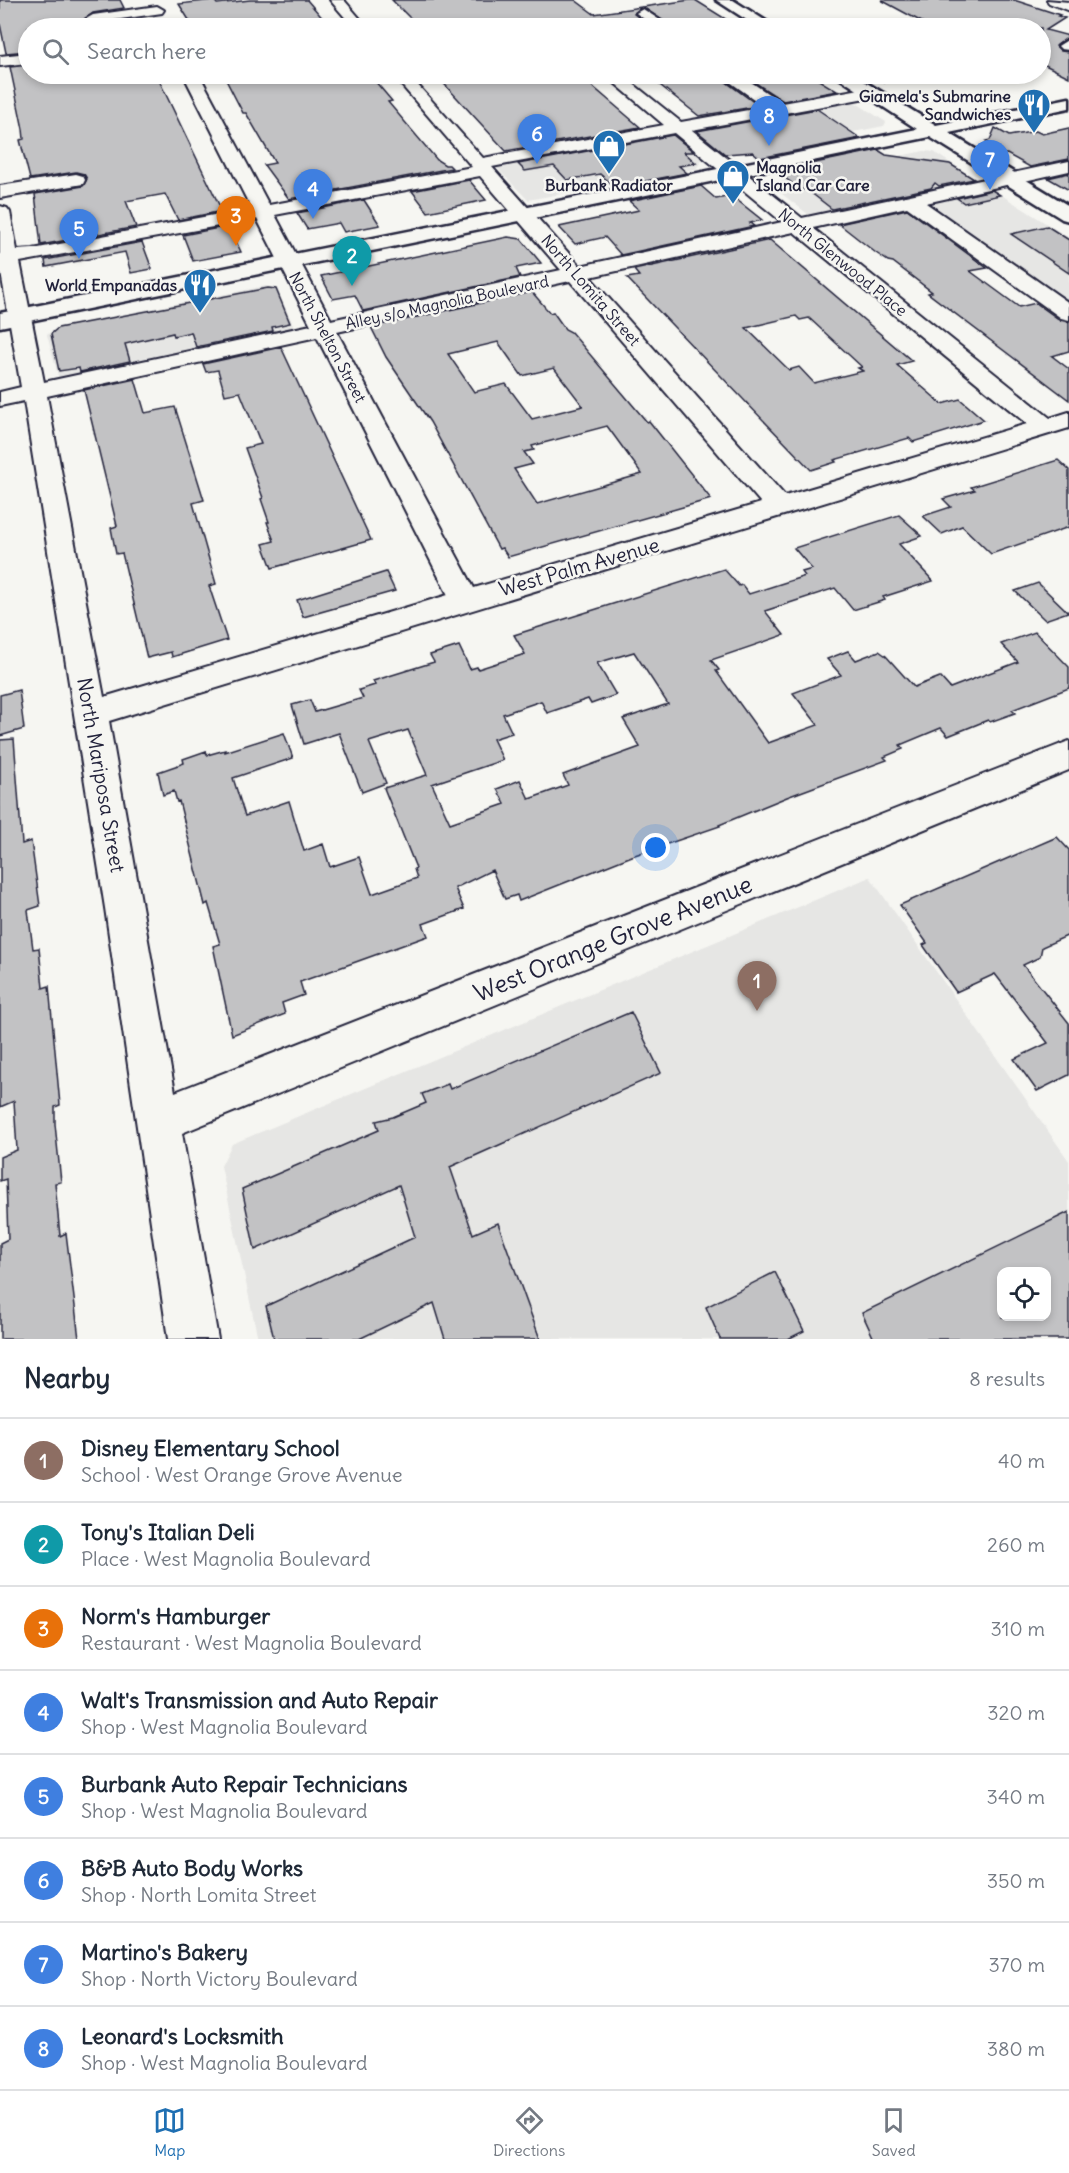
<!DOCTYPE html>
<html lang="en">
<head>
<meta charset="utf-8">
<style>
	body { margin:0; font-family:Delius,sans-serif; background:#f6f6f7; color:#1f2937 }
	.controls { position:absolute; right:18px; bottom:18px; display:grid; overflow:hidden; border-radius:12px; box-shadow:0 3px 9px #0003 }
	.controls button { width:54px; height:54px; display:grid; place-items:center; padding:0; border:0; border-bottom:2px solid #e0e1e3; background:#fff; color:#1f2937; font:30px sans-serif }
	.you { position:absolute; left:656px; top:848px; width:21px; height:21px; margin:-15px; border:4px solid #fff; border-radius:50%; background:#1a73e8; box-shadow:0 0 0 9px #1a73e833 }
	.badge { display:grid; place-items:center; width:39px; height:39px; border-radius:50%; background:#1f6fb2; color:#fff; font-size:20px; font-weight:700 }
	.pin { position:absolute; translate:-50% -50px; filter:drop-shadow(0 2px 3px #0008) }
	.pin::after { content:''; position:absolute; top:32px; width:21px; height:18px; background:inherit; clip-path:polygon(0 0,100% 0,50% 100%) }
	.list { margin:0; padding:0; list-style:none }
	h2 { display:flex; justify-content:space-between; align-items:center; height:78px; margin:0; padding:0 24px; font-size:26px }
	h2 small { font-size:20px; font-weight:400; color:#747a83 }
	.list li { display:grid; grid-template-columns:39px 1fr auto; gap:18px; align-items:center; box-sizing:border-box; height:84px; padding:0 24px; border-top:2px solid #e0e1e3 }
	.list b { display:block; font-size:22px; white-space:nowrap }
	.list p { margin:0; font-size:20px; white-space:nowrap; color:#747a83 }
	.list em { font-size:20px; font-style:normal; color:#747a83 }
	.icon { flex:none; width:33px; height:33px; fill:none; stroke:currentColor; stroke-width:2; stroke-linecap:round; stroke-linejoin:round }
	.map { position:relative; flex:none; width:1069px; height:1339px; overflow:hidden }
	.search { position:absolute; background:#fff; box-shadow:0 3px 9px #0003; left:18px; right:18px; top:18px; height:66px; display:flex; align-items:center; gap:15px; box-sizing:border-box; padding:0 21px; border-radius:33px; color:#747a83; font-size:22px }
	.sheet { height:750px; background:#fff }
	nav { display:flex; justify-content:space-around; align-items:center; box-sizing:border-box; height:84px; border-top:2px solid #e0e1e3; background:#fff; font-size:16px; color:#747a83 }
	nav a { display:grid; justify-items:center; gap:3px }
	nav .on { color:#1f6fb2 }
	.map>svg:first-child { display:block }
	.built { fill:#e6e6e4; fill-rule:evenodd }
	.building { fill:#c2c2c4; stroke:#22223b; stroke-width:1.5; fill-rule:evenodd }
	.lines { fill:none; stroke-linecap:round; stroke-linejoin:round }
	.minor-casing { stroke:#22223b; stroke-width:4 }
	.major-casing { stroke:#22223b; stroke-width:5 }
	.minor { fill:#f6f6f2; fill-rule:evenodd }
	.major { fill:#f6f6f2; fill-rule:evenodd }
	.labels { text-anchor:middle; stroke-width:5; stroke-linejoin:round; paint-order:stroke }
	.far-poi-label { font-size:16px; font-weight:bold; fill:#22223b; stroke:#f6f6f2; text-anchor:end }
	.far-street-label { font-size:16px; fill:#22223b; stroke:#f6f6f2 }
	.street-label { font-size:20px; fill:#22223b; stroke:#f6f6f2 }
	.near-street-label { font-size:24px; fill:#22223b; stroke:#f6f6f2 }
</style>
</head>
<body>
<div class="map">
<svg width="1069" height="1339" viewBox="0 0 1069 1339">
	<rect width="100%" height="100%" fill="#f6f6f2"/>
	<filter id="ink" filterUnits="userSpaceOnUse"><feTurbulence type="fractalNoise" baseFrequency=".0167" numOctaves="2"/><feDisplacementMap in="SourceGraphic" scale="12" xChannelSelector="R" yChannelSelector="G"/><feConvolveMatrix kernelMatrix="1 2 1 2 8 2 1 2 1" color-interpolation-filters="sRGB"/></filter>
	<g filter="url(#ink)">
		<g class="built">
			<polygon points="850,99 886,122 884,126 741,154 731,153 697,126"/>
			<polygon points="671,133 703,159 696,169 528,200 493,164"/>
			<polygon points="924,151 934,152 977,181 813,218 773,187 774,182"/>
			<polygon points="989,187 1069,238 1069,307 926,203"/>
			<polygon points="265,286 277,289 296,331 60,383 47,335 58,327"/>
			<path d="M870 877 1069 1161V1339H258L221 1166 232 1144ZM1002 1272H1046V1316H1002Z"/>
		</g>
		<g class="building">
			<polygon points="0,0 120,0 124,8 93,13 84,20 93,25 130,20 133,26 28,28 28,51 6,53 0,24"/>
			<polygon points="214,0 217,4 250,0 307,0 331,28 194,28 179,4"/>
			<polygon points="392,0 575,0 594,14 641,7 634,14 653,28 565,28 554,21 547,23 546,28 507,28 500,22 457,28 420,28"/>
			<polygon points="690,0 695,0 740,28 674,28 643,7"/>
			<polygon points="881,0 1014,0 1060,15 1058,16 1065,18 1046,30 1069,36 1056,46 1061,51 1069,52 1069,77 1041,63 1041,28 933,28"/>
			<polygon points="28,65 28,74 156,74 222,211 178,220 165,194 126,201 136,227 41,245 35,194 83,186 87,179 84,174 76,172 30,179 20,140 24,139 23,129 10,67"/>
			<polygon points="223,74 369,74 392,101 388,102 437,160 445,165 449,165 452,168 289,199 264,165 275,163 246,113 243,113"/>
			<polygon points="435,74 578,74 640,127 506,151"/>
			<polygon points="646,74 719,74 722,79 759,106 699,116"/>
			<polygon points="742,74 809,74 837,91 783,101"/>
			<polygon points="817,109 860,138 760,158 753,152 725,154 697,131"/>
			<polygon points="995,128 1009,136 1036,131 1042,134 1069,128 1069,159 1030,167 1007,154 992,156 984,152 989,143 986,141 990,140"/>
			<polygon points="673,135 694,152 684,152 696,163 679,166 687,173 615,187 600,174 567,180 554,166 525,171 518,164"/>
			<polygon points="878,150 886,155 950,164 974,179 939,186 935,183 931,188 832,209 806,189 801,190 776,171"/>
			<polygon points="1069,173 1069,190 1048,178"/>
			<polygon points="469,180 486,200 428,212 412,191"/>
			<polygon points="701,186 716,199 732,196 762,220 750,223 754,226 621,255 605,237 575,244 559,227 639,210 629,201"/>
			<polygon points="992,190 1000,195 964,203 957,198"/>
			<polygon points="364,200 380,225 344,232 339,223 307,229 297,213"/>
			<polygon points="907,209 987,268 970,271 1019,307 1036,303 1060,320 1069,322 1069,351 1052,356 1069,369 1069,400 928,293 932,292 893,262 888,261 876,253 839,224"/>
			<polygon points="229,226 241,252 193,261 183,235"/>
			<polygon points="1047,226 1069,240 1069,273 1011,234"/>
			<polygon points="508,237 521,239 541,263 516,268 520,277 363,311 355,295 333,299 321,276"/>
			<path d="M770 240 912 361 897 365 942 404 960 399 984 420 913 442 909 438 834 460 836 462 811 470 627 278 639 276 634 270ZM796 316 800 320 809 318 862 367 858 368 863 371 814 383 799 367 789 370 746 328Z"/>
			<polygon points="142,242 152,269 131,273 125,252 46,267 45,260"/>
			<polygon points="268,288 276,289 290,323 272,327 273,331 196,347 191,332 174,336 173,333 125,344 130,361 80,372 79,368 59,371 51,334 58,328"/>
			<path d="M532 292 550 313 553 312 565 329 571 332 647 422 649 421 711 499 508 557 502 548 499 549 430 422 386 357 371 327ZM498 342 522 376 554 368 583 406 532 419 506 384 474 392 448 354ZM607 426 642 474 537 504 514 469 533 464 524 452 534 450 532 446Z"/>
			<polygon points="281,347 371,540 272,568 263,544 274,541 267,522 269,522 261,499 263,498 245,448 261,444 240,392 225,395 218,370 206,372 203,364"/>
			<polygon points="135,379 145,413 175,407 204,500 193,503 216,584 209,586 227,640 172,657 171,652 147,658 122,553 116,554 111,528 117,526 84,390"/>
			<polygon points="1058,460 1069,470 1069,527 991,554 962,526 942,534 923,516 951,507 943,499 975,490 971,487"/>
			<path d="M899 515 922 536 899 544 933 581 883 597 885 600 853 610 835 588 765 611 784 635 711 660 719 670 716 671 768 743 818 725 793 693 841 675 827 659 848 651 856 660 879 651 886 656 914 687 940 677 950 688 1018 662 1001 644 1035 632 1069 667V688L1012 710 1015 713 990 722 988 720 948 736 941 728 900 745 903 749 884 757 887 760 787 797 719 825 720 826 632 856 519 901 517 895 505 899 492 870 455 888 464 909 423 924 428 936 300 982 304 995 282 1003 285 1014 232 1035 213 946 220 944 208 903 205 905 179 801 177 802 174 791 163 795 158 772 184 763 183 759 206 751 207 755 225 750V752L284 733 293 758 233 778 245 816 289 801 304 851 323 844 330 867 359 857 372 894 417 878 414 869 416 868 384 788 427 775 408 730 369 742 386 783 362 792 339 733 304 744 292 705 310 700 315 712 363 698 359 690 375 685 373 681 434 662 430 655 459 646 470 669 477 667 478 669 525 654 514 635 724 569 739 586 742 585 749 594 805 576 802 572 812 569 794 548ZM634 652 668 704 623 719 640 747 563 775 568 785 529 799 520 780 497 789 505 804 450 823 432 784 503 760 493 739 512 733 503 714 541 701 547 713 588 699 591 704 616 695 597 663Z"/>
			<polygon points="386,572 395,591 303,617 297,600"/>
			<polygon points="1038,583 1068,612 1045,620 1015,591"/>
			<polygon points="19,690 24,729 0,736 0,695"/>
			<polygon points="14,739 22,844 31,841 40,906 28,910 33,949 39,948 43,988 49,986 60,1105 55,1107 55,1124 61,1182 55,1183 60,1236 66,1233 79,1339 0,1339 0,1243 8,1239 6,1179 0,1181 0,1157 17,1150 14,1101 0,1107 0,740"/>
			<polygon points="1057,837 1069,850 1069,935 1042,947 1040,957 1023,965 1069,1023 1069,1075 1037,1091 1014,1059 1048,1043 995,974 956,992 923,945 927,943 900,905"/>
			<polygon points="631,1012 661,1073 450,1167 473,1234 498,1223 540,1339 445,1339 434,1303 359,1339 274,1339 266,1306 415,1237 399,1185 255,1250 242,1189 379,1130 376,1121 393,1117 426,1103 422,1094 448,1084 450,1089"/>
			<path d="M1069 1212V1339H874L862 1313ZM1002 1272H1047V1317H1002Z"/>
			<polygon points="775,1272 804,1331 788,1339 720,1339 706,1307"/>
		</g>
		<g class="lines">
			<g class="minor-casing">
				<g id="minor">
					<polygon points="330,0 344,0 368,28 354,28"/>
					<polygon points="1047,0 1069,2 1069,11 1049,3"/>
					<polygon points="157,6 164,10 162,13 93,23 86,19 93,15"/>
					<polygon points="643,9 672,28 656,28 636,13"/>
					<polygon points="554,23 563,28 548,28 549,24"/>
					<polygon points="1069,39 1069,50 1061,49 1058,46"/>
					<polygon points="28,53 28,63 0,66 0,56"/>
					<path d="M183 74H199L269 205 472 167 392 74H408L483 158 664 125 604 74H621L681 122 765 107 723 77 721 74H739L782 103 871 87 877 89 879 92 871 97 692 130 802 218 1069 161V171L926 203 1069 303V320L1061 318 907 207 813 228 1050 418 1069 412V428L109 721 175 1092 1069 741V770L182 1133 218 1339H168L105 908 24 401 0 406V392L21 387 0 267V206L7 208 10 212 17 250 33 249 251 208ZM674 133 782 222 580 266 492 167ZM480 176 561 270 331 320 275 215ZM257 219 311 325 44 382 20 262ZM794 232 1027 424 785 496 590 277ZM570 281 761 503 474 588 337 332ZM317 337 448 595 104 697 47 396Z"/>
					<polygon points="873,74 906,74 904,77 885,81"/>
					<polygon points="76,174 83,176 85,180 83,184 0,198 0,186"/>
				</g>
			</g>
			<g class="major-casing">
				<g id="major">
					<polygon points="716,0 733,0 777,28 759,28"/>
					<polygon points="833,74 852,74 936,125 1069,98 1069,108 949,133 1069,206 1069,221 1062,219 930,137 0,327 0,313 917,129"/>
				</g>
			</g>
			<use href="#minor" class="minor"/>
			<use href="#major" class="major"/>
		</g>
	</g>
	<defs>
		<g id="restaurant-pin" transform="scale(1.725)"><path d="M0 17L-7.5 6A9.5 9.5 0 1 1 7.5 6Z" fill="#1f6fb2" stroke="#f6f6f2"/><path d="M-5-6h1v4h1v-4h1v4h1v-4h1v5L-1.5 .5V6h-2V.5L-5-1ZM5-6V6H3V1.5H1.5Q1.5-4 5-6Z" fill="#fff"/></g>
		<g id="shop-pin" transform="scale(1.725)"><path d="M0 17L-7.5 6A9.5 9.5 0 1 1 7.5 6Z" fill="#1f6fb2" stroke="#f6f6f2"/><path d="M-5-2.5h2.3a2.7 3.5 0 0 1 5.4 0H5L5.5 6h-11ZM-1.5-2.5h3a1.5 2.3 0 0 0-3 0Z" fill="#fff"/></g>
	</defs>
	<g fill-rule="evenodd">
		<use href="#restaurant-pin" x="1034" y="105"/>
		<use href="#shop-pin" x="609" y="146"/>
		<use href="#shop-pin" x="733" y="176"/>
		<use href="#restaurant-pin" x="200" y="285"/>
	</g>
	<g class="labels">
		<g class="far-poi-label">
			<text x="1011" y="102">Giamela's Submarine<tspan x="1011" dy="18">Sandwiches</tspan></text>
			<text x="756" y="173" text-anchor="start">Magnolia<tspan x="756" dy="18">Island Car Care</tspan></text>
			<text x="609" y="191" text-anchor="middle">Burbank Radiator</text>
			<text x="177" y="291">World Empanadas</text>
		</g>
		<g class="far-street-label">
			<text transform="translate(843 262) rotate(39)" y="6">North Glenwood Place</text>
			<text transform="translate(591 290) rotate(49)" y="6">North Lomita Street</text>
			<text transform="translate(447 302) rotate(-12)" y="6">Alley s/o Magnolia Boulevard</text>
			<text transform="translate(328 337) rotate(62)" y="6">North Shelton Street</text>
		</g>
		<g class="street-label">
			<text transform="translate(579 567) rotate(-16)" y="7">West Palm Avenue</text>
			<text transform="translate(101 775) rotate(80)" y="7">North Mariposa Street</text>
		</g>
		<g class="near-street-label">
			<text transform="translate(613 939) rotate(-22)" y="8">West Orange Grove Avenue</text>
		</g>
	</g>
</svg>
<div class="controls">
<button><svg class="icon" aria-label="locate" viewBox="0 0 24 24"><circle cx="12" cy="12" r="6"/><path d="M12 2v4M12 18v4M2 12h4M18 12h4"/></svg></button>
</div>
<div class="you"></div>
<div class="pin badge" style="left:757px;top:1011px;background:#8d6e63">1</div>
<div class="pin badge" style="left:352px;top:286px;background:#0f9aa8">2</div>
<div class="pin badge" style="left:236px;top:246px;background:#e8710a">3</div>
<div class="pin badge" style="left:313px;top:219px;background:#3f7fe0">4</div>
<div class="pin badge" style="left:79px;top:259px;background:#3f7fe0">5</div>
<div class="pin badge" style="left:537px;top:164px;background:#3f7fe0">6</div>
<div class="pin badge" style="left:990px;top:190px;background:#3f7fe0">7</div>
<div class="pin badge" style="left:769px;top:146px;background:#3f7fe0">8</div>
<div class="search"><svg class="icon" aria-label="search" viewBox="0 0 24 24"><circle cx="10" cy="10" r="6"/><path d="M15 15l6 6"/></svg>Search here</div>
</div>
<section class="sheet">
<h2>Nearby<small>8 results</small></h2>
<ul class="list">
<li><span class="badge" style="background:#8d6e63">1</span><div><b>Disney Elementary School</b><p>School · West Orange Grove Avenue</p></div><em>40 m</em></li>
<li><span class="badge" style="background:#0f9aa8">2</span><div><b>Tony's Italian Deli</b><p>Place · West Magnolia Boulevard</p></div><em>260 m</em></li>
<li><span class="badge" style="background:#e8710a">3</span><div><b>Norm's Hamburger</b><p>Restaurant · West Magnolia Boulevard</p></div><em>310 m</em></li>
<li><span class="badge" style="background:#3f7fe0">4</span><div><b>Walt's Transmission and Auto Repair</b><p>Shop · West Magnolia Boulevard</p></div><em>320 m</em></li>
<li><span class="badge" style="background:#3f7fe0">5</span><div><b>Burbank Auto Repair Technicians</b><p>Shop · West Magnolia Boulevard</p></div><em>340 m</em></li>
<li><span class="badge" style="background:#3f7fe0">6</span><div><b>B&amp;B Auto Body Works</b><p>Shop · North Lomita Street</p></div><em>350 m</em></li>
<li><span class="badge" style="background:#3f7fe0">7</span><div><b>Martino's Bakery</b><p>Shop · North Victory Boulevard</p></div><em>370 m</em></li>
<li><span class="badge" style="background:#3f7fe0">8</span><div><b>Leonard's Locksmith</b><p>Shop · West Magnolia Boulevard</p></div><em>380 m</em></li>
</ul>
</section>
<nav>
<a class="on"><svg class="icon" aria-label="map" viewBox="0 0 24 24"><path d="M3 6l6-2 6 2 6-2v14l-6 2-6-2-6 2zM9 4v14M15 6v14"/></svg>Map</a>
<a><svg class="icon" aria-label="directions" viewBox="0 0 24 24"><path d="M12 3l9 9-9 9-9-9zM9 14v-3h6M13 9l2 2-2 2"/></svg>Directions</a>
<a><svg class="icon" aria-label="saved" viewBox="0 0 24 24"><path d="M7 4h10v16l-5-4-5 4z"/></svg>Saved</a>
</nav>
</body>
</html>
